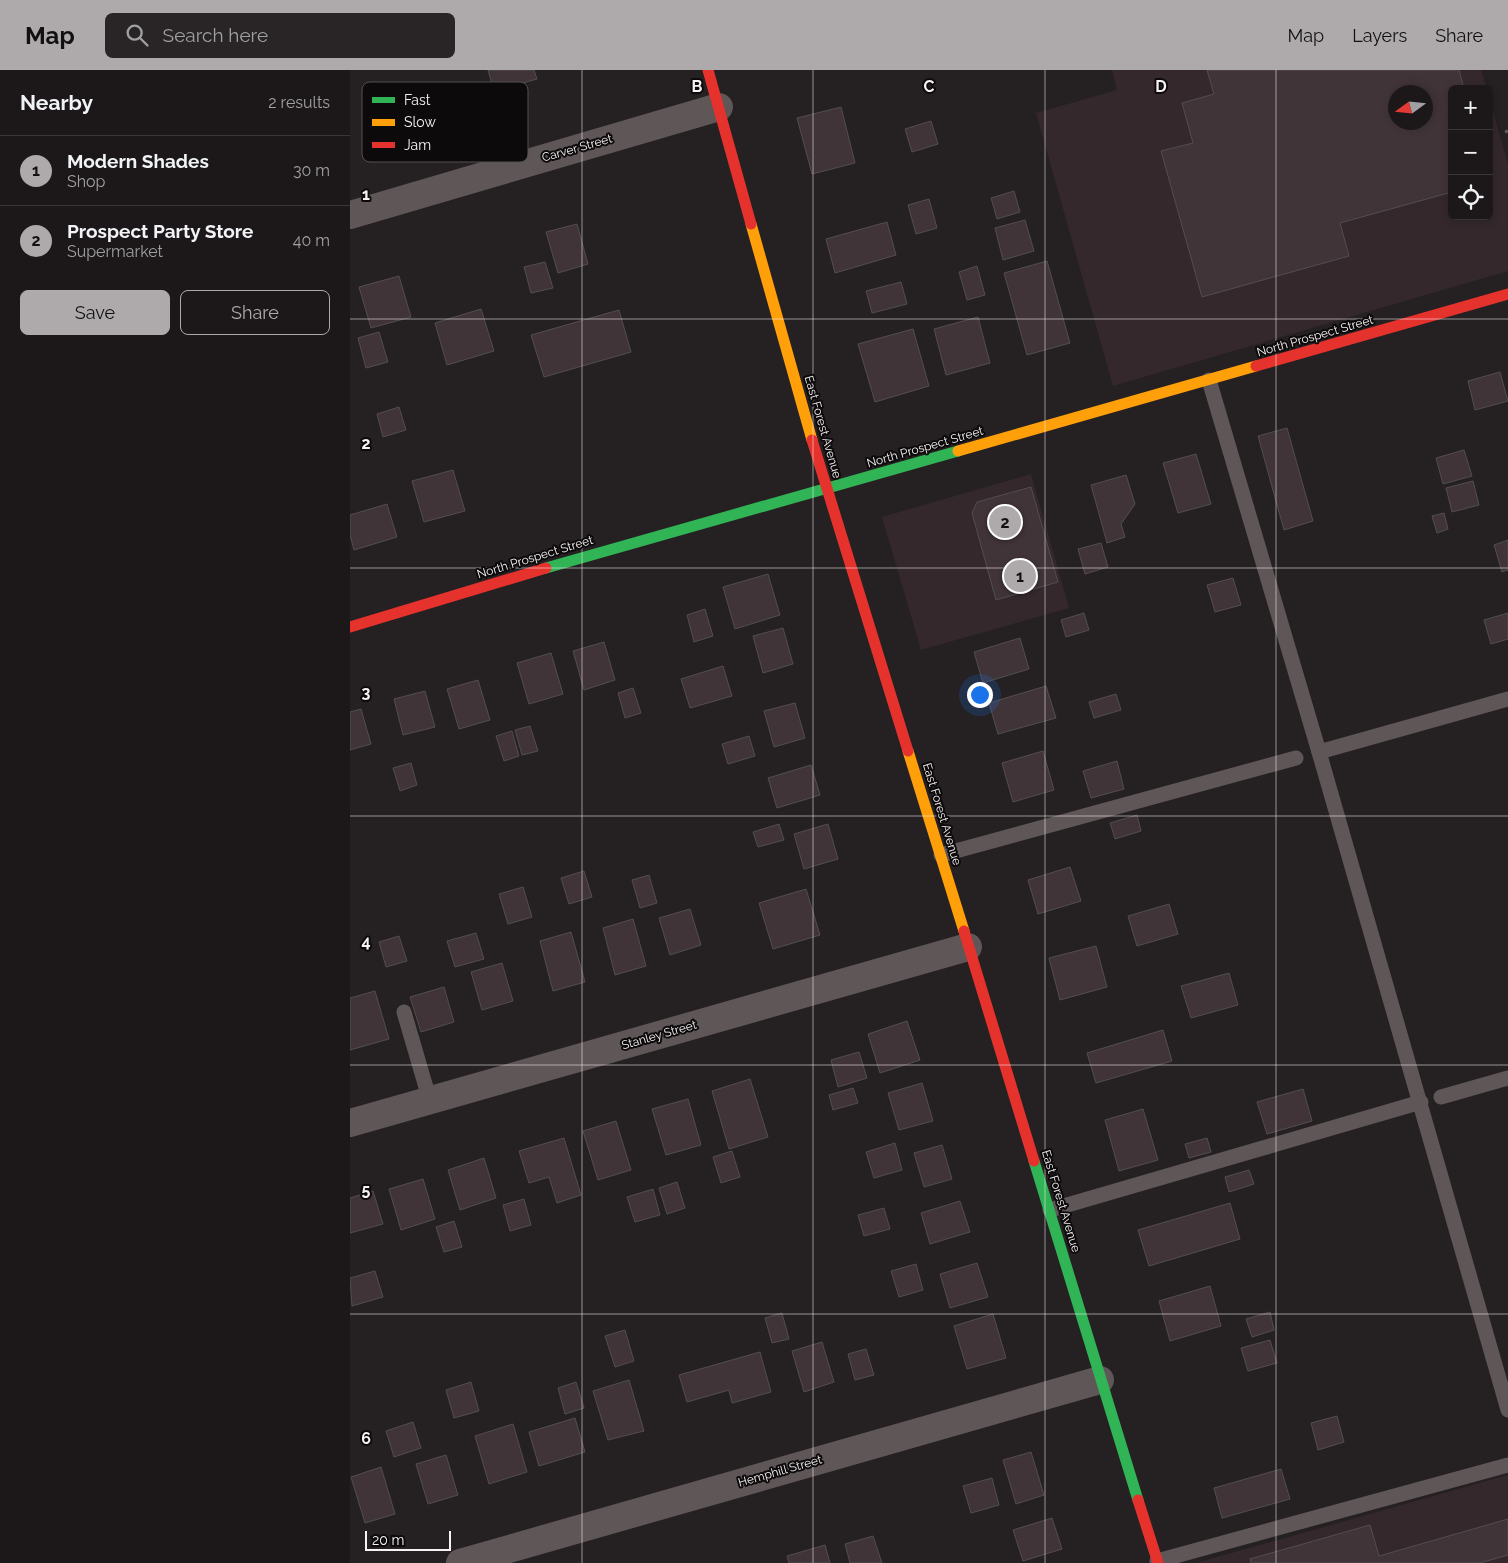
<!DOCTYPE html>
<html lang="en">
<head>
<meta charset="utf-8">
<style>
	body { margin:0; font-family:Raleway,sans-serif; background:#292527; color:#f1f3f6 }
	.controls { position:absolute; right:15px; top:15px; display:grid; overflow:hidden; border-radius:8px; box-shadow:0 2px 8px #0003 }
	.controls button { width:45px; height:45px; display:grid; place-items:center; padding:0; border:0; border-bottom:1px solid #3a3739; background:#1c181a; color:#f1f3f6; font:25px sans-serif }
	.compass { position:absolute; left:1038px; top:15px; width:45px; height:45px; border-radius:50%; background:#1c181a; box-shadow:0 2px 8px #0003; rotate:255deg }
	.scale { position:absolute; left:15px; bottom:12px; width:86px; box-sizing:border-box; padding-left:5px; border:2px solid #f7f3f4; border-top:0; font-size:14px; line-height:18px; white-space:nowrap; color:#f7f3f4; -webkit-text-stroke:4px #0d0a0b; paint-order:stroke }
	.you { position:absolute; left:629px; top:624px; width:18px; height:18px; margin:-12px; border:4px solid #fff; border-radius:50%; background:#1a73e8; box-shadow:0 0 0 8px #1a73e833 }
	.badge { display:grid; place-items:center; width:32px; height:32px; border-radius:50%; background:#aea9aa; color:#111; font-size:16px; font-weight:700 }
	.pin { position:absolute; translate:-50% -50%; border:2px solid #fff; box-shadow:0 1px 5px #0006 }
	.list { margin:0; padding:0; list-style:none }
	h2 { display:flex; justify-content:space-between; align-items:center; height:65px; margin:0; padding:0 20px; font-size:21px }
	h2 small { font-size:16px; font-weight:400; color:#a0a0a2 }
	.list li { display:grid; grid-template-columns:32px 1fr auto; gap:15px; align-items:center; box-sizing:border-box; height:70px; padding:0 20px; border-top:1px solid #3a3739 }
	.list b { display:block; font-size:19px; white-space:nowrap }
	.list p { margin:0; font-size:16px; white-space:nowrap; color:#a0a0a2 }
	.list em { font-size:16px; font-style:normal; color:#a0a0a2 }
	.actions { display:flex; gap:10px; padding:15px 20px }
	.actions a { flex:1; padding:11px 0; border:1px solid #aea9aa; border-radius:8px; text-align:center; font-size:18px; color:#aea9aa }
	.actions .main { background:#aea9aa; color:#111 }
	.icon { flex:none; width:28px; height:28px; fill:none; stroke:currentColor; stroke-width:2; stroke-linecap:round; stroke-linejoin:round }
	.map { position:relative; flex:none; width:1158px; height:1493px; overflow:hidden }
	header { display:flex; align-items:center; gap:30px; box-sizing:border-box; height:70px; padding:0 25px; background:#aea9aa; color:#111 }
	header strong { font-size:24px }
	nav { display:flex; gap:28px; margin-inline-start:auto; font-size:18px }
	.search { width:350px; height:45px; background:#292527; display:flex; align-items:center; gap:12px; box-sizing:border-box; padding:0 18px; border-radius:8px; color:#a0a0a2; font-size:19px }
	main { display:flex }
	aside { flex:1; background:#1c181a }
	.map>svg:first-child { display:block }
	.built { fill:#34282c; fill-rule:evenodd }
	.building { fill:#413439; stroke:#524e4f; fill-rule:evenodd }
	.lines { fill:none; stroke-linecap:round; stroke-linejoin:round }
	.path { stroke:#605a5c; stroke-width:3; stroke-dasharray:4 4; stroke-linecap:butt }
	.lane { stroke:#5f5658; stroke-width:15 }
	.street { stroke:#5f5658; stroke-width:28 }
	.fast { stroke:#30b455; stroke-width:11 }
	.slow { stroke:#ff9f0a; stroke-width:11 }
	.jam { stroke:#e5322d; stroke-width:11 }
	.grid { fill:none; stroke:#f7f3f4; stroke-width:1; stroke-opacity:0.55 }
	.labels { text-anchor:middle; stroke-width:4; stroke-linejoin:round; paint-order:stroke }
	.street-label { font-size:12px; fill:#f7f3f4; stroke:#0d0a0b }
	.key { fill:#0d0a0b; stroke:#535051; stroke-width:1 }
	.key-label { font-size:14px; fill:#f7f3f4 }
	.grid-label { font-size:16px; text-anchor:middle; font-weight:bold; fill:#f7f3f4; stroke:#0d0a0b; stroke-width:4; stroke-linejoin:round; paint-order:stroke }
</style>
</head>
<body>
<header>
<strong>Map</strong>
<div class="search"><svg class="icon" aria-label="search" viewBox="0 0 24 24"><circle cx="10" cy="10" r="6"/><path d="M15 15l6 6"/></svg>Search here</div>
<nav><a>Map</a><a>Layers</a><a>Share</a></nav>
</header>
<main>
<aside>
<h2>Nearby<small>2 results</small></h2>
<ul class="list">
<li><span class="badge">1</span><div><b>Modern Shades</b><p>Shop</p></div><em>30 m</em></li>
<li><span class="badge">2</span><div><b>Prospect Party Store</b><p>Supermarket</p></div><em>40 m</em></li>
</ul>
<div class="actions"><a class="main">Save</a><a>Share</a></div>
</aside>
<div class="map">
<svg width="1158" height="1493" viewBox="0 0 1158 1493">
	<rect width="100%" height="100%" fill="#252022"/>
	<g class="built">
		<path d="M762 0H1131L1137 19H1102V146H1139V28L1158 94V201L763 316 686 43 767 20ZM1046 22H1076V52H1046Z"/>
		<polygon points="681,404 719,538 571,580 532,447"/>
		<polygon points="1158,1405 1158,1493 846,1493"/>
	</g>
	<g class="building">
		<polygon points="138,0 184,0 187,9 144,21"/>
		<path d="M857 0H1109L1114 19H1102V122L990 153 999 186 852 227 811 81 843 73 832 33 864 24ZM1046 22H1076V52H1046Z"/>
		<polygon points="491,37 505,93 462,104 447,48"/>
		<polygon points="581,51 588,74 562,82 555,59"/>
		<polygon points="664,121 670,142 647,149 641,128"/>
		<polygon points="579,129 587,158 566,164 558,135"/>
		<polygon points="675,150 684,181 653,190 645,158"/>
		<polygon points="537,152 546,185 485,203 476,169"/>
		<polygon points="227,154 238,194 208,203 196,162"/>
		<polygon points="697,191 720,273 677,285 654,203"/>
		<polygon points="195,192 203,218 181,223 174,197"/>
		<polygon points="627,196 635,225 617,230 609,202"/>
		<polygon points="49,206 61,247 21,258 9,217"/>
		<polygon points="551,212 557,234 522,243 516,221"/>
		<polygon points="131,239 144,281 97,295 85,253"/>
		<polygon points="269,240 281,282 194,307 181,265"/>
		<polygon points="628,247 640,293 596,305 584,259"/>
		<polygon points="563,259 579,316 525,332 508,274"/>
		<polygon points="29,262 38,292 16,298 8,268"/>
		<polygon points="1150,302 1158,331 1125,340 1118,311"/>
		<polygon points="49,337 56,360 33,367 27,344"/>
		<polygon points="937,358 963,451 934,460 908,366"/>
		<polygon points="1114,380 1122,406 1093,414 1086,388"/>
		<polygon points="846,384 861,434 828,443 813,393"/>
		<polygon points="103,400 115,441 74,452 62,411"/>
		<polygon points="776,405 785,434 771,454 775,467 757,473 741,415"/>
		<polygon points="1123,411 1129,435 1102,442 1096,418"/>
		<polygon points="681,417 708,512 646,530 622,443 627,432"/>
		<polygon points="37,434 47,467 4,480 0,465 0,445"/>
		<polygon points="1094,443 1098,459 1087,463 1082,446"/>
		<polygon points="1158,470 1158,500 1152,502 1144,475"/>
		<polygon points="751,473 758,497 735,504 728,479"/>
		<polygon points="418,504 430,545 385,559 373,517"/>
		<polygon points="883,508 891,535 865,542 857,515"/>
		<polygon points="355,539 363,566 344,572 337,545"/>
		<polygon points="734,543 739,560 716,567 711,550"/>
		<polygon points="1158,543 1158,569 1141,574 1134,550"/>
		<polygon points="433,558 443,594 413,603 403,566"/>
		<polygon points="670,568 679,599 633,613 624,582"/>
		<polygon points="254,572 265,610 234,620 223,581"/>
		<polygon points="201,583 213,624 179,634 167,593"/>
		<polygon points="373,596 382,626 340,638 331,609"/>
		<polygon points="128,610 140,650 109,659 97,619"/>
		<polygon points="696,616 706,648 648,664 639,633"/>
		<polygon points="283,618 291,643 275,648 268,623"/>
		<polygon points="75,621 85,657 53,665 44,629"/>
		<polygon points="766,624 771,640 744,648 739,632"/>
		<polygon points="445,633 455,668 424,677 414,641"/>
		<polygon points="11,639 21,674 0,680 0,642"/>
		<polygon points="180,656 188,681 172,685 165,660"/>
		<polygon points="162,661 169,686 154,691 146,666"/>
		<polygon points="399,666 405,686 378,694 372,674"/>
		<polygon points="693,681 704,720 663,732 652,693"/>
		<polygon points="767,691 774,719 741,728 733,701"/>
		<polygon points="61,693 67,715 50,721 43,698"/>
		<polygon points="461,695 470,725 427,738 418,708"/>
		<polygon points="787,745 791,761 765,769 760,753"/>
		<polygon points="429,754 434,770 408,777 403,762"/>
		<polygon points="478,754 488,789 454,799 444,764"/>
		<polygon points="720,797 731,831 688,844 678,810"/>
		<polygon points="234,801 242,827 219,834 211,808"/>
		<polygon points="299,805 307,833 290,838 282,810"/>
		<polygon points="173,817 182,847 158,854 149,824"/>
		<polygon points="456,819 470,865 423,879 409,833"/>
		<polygon points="819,834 828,864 787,876 778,846"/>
		<polygon points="340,839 351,875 320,885 309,848"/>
		<polygon points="283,849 296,896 265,905 253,858"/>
		<polygon points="221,862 235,912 203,921 190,871"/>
		<polygon points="126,863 134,889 105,897 97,871"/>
		<polygon points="49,866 57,891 36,897 29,872"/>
		<polygon points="746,876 757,917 710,930 699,888"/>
		<polygon points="152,893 163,931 132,940 121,902"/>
		<polygon points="879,903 888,935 841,948 831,916"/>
		<polygon points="94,917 104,952 71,962 60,927"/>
		<polygon points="25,921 39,969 0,980 0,928"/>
		<polygon points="557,951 570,990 530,1003 518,964"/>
		<polygon points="813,960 822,991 746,1013 737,983"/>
		<polygon points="509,982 517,1008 488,1017 481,990"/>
		<polygon points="400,1009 418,1067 379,1079 362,1021"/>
		<polygon points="572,1013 583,1051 549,1060 538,1023"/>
		<polygon points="503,1018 508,1033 483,1040 479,1025"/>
		<polygon points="953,1019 962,1051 917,1064 907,1032"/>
		<polygon points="338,1029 351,1075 316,1085 302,1039"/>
		<polygon points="793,1039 808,1090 769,1101 755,1050"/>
		<polygon points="266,1051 281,1100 248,1110 233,1061"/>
		<polygon points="214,1068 231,1125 207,1133 199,1107 179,1113 169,1081"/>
		<polygon points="857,1068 861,1082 839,1088 835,1074"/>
		<polygon points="545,1073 552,1100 524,1108 516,1082"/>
		<polygon points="592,1075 602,1109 574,1117 564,1083"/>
		<polygon points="382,1081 390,1107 371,1113 363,1087"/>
		<polygon points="134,1088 146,1128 110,1140 98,1100"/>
		<polygon points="899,1100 904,1114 879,1122 875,1107"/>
		<polygon points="73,1109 85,1149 51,1160 39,1119"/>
		<polygon points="327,1112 335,1138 317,1144 309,1118"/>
		<polygon points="303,1119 310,1145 285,1152 277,1127"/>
		<polygon points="23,1121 33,1154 0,1163 0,1128"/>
		<polygon points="174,1129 181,1155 160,1161 153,1135"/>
		<polygon points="610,1131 620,1162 580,1174 571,1143"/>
		<polygon points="880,1133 890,1169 799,1196 788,1160"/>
		<polygon points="534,1138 540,1159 514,1166 508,1145"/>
		<polygon points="104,1151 112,1177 94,1182 86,1157"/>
		<polygon points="627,1193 638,1227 600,1238 590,1204"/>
		<polygon points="566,1194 573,1220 549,1227 541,1201"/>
		<polygon points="25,1201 33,1227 2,1236 0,1208"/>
		<polygon points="860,1216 871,1256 820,1271 809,1231"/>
		<polygon points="920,1242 924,1260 902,1267 896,1249"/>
		<polygon points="432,1243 439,1269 422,1273 415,1248"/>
		<polygon points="643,1244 656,1288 617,1299 604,1256"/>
		<polygon points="275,1260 284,1291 265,1297 255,1266"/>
		<polygon points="920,1270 927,1293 898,1301 891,1278"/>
		<polygon points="472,1272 484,1312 454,1322 442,1281"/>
		<polygon points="516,1279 524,1305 505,1310 498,1284"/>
		<polygon points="410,1282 421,1322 382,1333 379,1320 337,1332 329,1305"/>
		<polygon points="279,1310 294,1361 258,1370 243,1321"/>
		<polygon points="121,1312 129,1341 104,1348 96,1320"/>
		<polygon points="226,1312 234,1338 215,1344 208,1318"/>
		<polygon points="987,1346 994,1372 968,1380 961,1353"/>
		<polygon points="225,1348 235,1382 189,1396 179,1362"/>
		<polygon points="63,1352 71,1378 44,1387 36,1361"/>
		<polygon points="163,1354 177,1402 139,1414 125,1366"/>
		<polygon points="681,1382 694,1425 666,1434 653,1390"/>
		<polygon points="96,1385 108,1425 78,1434 66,1394"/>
		<polygon points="31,1397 45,1444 15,1453 1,1407"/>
		<polygon points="931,1399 940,1429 872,1448 864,1418"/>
		<polygon points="642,1408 649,1435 621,1443 613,1416"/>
		<polygon points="702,1448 712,1479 673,1491 663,1460"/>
		<polygon points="1158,1449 1158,1485 1130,1493 901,1493 900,1489 1020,1455 1029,1486"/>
		<polygon points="523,1466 532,1493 500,1493 495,1474"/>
		<polygon points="475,1475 480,1493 439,1493 437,1486"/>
	</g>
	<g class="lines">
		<polyline class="path" points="1155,62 1158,61"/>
		<g class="lane">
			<polyline points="859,310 969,682 1158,1340"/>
			<polyline points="969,682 1158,629"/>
			<polyline points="591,785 946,688"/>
			<polyline points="54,942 80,1031"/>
			<polyline points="1091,1027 1158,1008"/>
			<polyline points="700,1140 1071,1032"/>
			<polyline points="807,1491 1158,1395"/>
		</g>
		<g class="street">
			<polyline points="0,145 369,37"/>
			<polyline points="0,1053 618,877"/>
			<polyline points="110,1493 750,1310"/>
		</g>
		<g class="fast">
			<polyline points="196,498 608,381"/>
			<polyline points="684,1091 788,1430"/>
		</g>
		<g class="slow">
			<polyline points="401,154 462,370"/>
			<polyline points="608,381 906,296"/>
			<polyline points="558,681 614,861"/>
		</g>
		<g class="jam">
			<polyline points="358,0 401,154"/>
			<polyline points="906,296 1158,224"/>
			<polyline points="462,370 558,681"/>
			<polyline points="0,557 196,498"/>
			<polyline points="614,861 684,1091"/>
			<polyline points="788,1430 808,1493"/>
		</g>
	</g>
	<path class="grid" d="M232 0V1493M463 0V1493M695 0V1493M926 0V1493M0 249H1158M0 498H1158M0 746H1158M0 995H1158M0 1244H1158"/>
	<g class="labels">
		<g class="street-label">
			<text transform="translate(227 78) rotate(-16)" y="4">Carver Street</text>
			<text transform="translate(965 266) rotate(-16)" y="4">North Prospect Street</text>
			<text transform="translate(473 357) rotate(74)" y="4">East Forest Avenue</text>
			<text transform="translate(575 377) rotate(-16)" y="4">North Prospect Street</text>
			<text transform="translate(185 487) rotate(-17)" y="4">North Prospect Street</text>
			<text transform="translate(592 744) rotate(73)" y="4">East Forest Avenue</text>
			<text transform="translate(309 965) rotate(-16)" y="4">Stanley Street</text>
			<text transform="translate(711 1131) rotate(73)" y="4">East Forest Avenue</text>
			<text transform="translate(430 1401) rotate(-16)" y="4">Hemphill Street</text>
		</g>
	</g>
	<rect x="12" y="12" width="166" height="80" rx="8" class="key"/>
	<rect x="22" y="27" width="23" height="6" fill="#30b455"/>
	<rect x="22" y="49" width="23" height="7" fill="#ff9f0a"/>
	<rect x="22" y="72" width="23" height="6" fill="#e5322d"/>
	<g class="key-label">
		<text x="54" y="35">Fast</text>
		<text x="54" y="57">Slow</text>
		<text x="54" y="80">Jam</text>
	</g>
	<g class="grid-label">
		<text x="347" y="22">B</text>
		<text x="579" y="22">C</text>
		<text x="811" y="22">D</text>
		<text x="16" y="130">1</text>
		<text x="16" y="379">2</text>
		<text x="16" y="628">3</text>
		<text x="16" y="877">4</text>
		<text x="16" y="1125">5</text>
		<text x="16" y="1374">6</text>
	</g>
</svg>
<div class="controls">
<button>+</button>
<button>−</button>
<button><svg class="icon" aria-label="locate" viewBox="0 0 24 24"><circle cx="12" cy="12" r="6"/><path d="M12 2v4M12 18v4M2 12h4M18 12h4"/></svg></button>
</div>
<svg class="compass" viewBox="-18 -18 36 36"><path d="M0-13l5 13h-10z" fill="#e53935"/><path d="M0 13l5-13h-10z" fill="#a0a0a2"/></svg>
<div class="scale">20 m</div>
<div class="you"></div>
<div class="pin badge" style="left:670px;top:506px">1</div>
<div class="pin badge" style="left:655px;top:452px">2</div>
</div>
</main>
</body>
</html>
